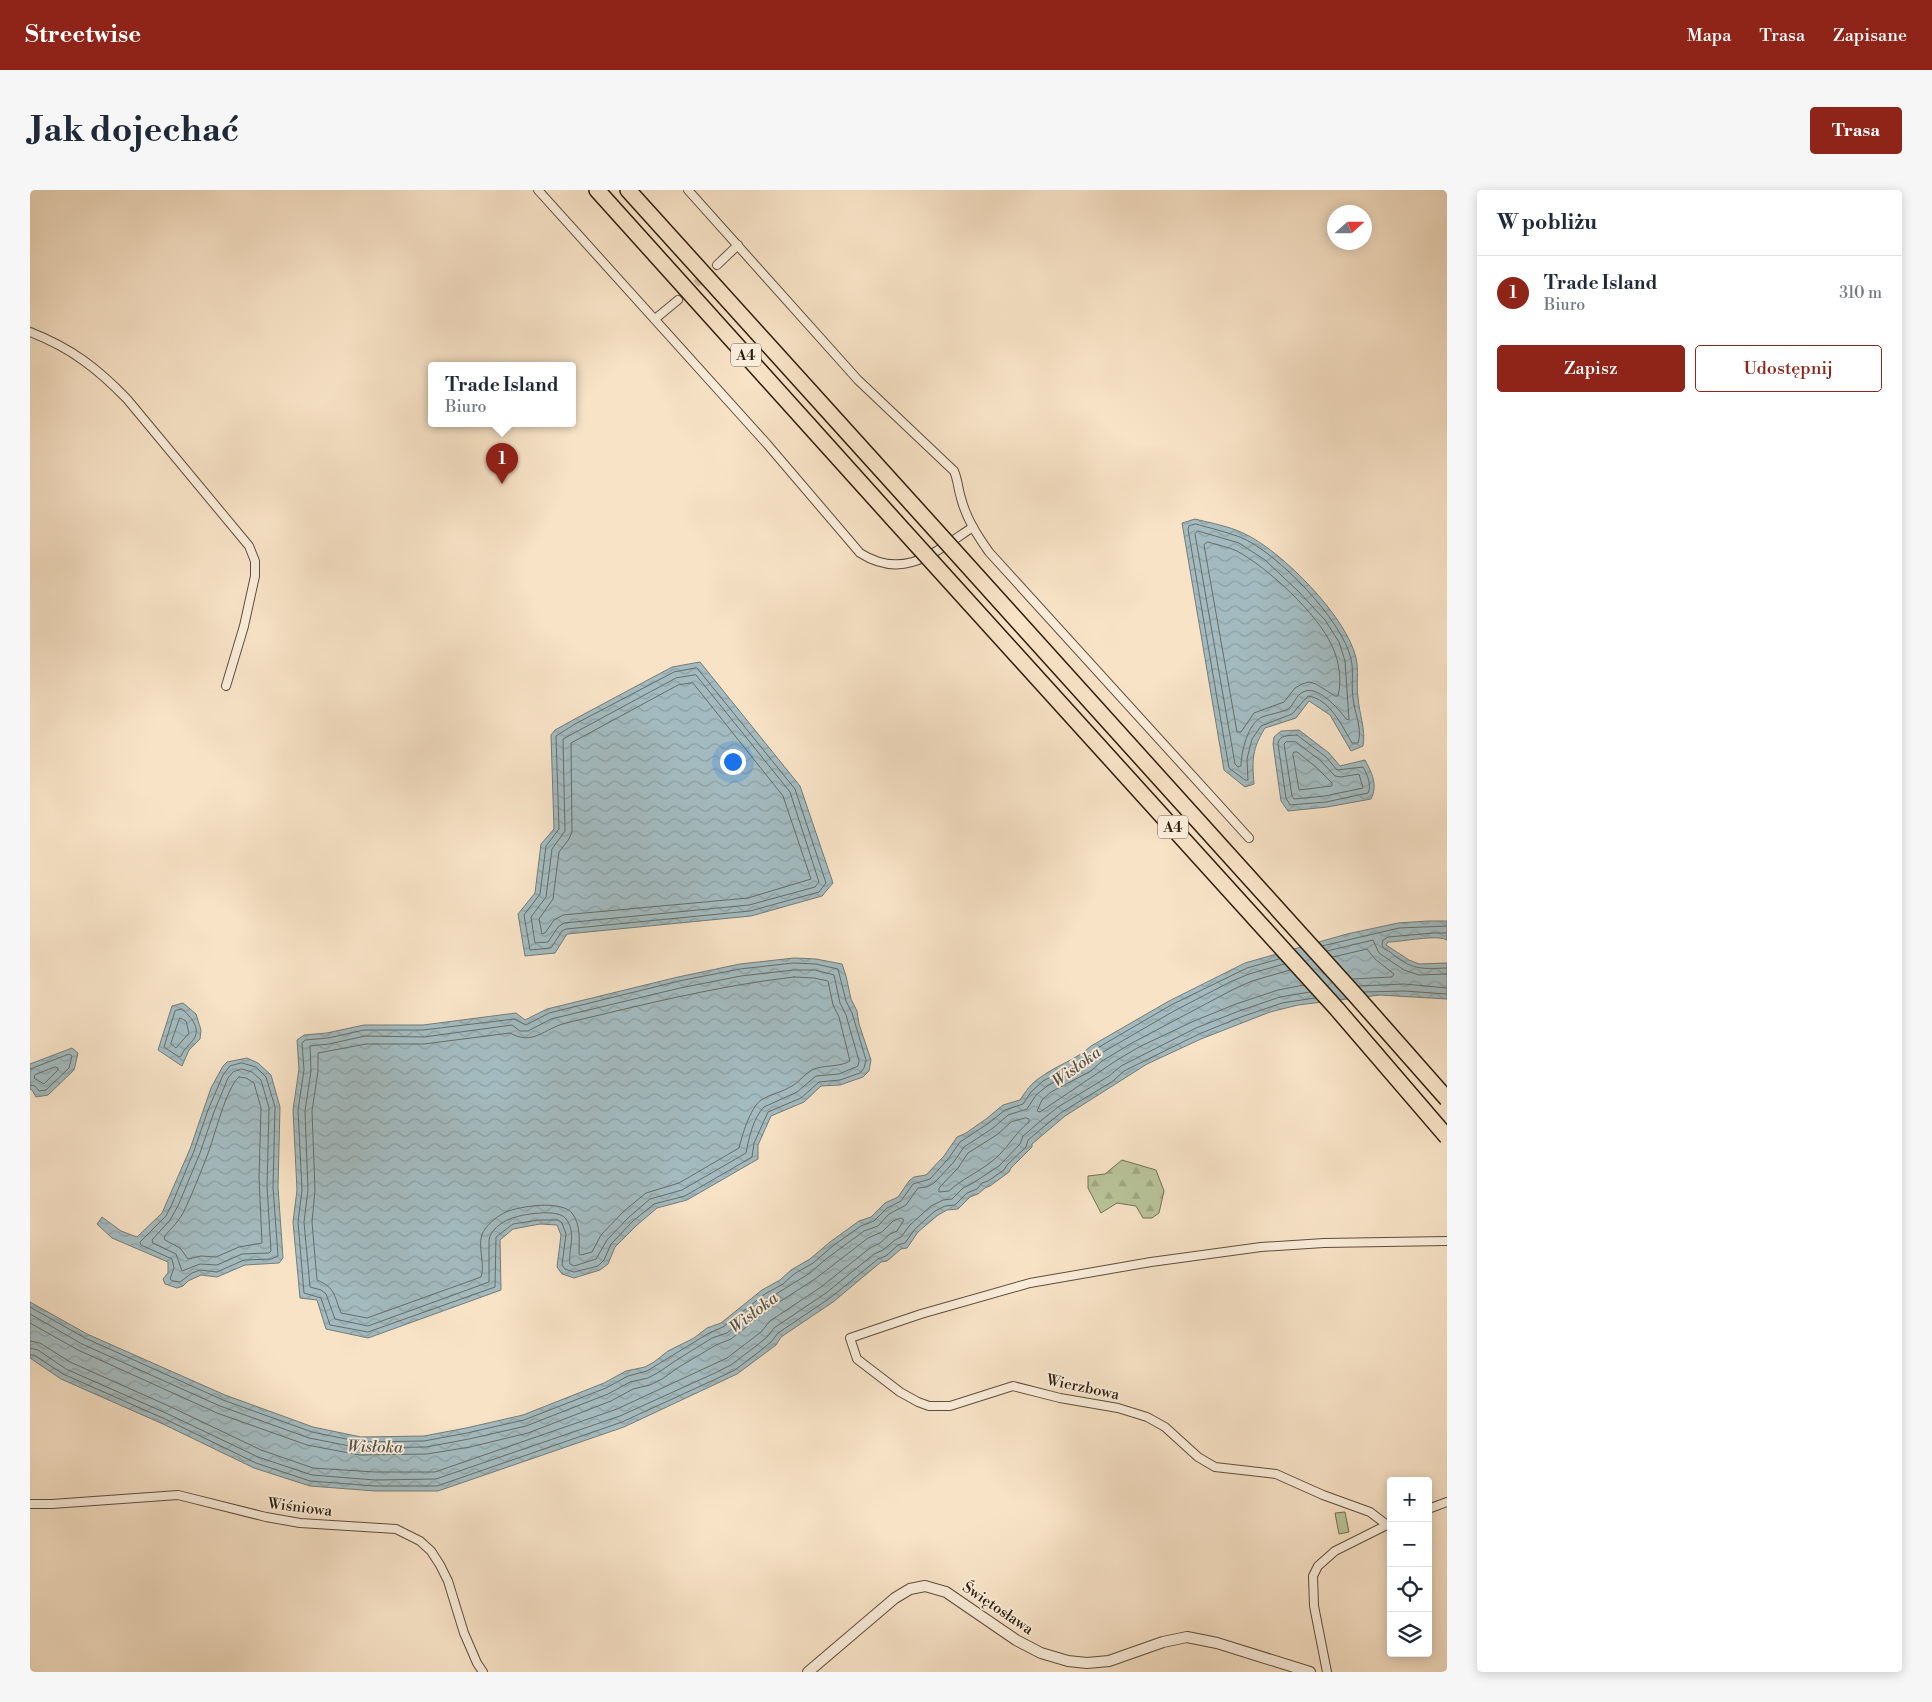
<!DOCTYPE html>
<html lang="pl">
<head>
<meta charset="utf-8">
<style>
	body { margin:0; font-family:"Libre Bodoni",serif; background:#f6f6f7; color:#1f2937 }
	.controls { position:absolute; right:15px; bottom:15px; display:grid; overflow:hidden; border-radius:5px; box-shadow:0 2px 12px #0003 }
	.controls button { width:45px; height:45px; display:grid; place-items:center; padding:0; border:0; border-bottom:1px solid #e0e1e3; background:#fff; color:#1f2937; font:25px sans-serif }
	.compass { position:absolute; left:1297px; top:15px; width:45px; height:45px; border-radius:50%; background:#fff; box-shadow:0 2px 12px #0003; rotate:69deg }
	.you { position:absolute; left:702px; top:571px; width:18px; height:18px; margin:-12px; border:4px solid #fff; border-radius:50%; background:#1a73e8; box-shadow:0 0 0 8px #1a73e833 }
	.badge { display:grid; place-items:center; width:32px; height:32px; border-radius:50%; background:#8f2418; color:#fff; font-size:16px; font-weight:700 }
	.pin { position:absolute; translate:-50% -41px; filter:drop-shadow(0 1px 2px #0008) }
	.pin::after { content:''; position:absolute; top:26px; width:18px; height:15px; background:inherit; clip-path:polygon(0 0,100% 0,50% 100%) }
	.popup { position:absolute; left:398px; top:172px; width:148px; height:65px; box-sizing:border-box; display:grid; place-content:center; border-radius:5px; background:#fff; filter:drop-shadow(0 1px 4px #0005); font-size:16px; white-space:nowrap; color:#747a83 }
	.popup b { font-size:19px; color:#1f2937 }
	.popup::after { content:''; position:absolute; left:50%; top:100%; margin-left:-10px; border:10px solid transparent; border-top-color:#fff }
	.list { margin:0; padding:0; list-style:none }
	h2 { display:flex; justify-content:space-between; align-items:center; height:65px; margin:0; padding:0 20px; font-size:21px }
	h2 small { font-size:16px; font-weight:400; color:#747a83 }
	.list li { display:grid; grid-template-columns:32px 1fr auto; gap:15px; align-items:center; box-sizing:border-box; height:75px; padding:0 20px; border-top:1px solid #e0e1e3 }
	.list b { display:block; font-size:19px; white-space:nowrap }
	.list p { margin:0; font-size:16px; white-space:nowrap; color:#747a83 }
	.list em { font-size:16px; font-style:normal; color:#747a83 }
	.actions { display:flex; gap:10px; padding:15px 20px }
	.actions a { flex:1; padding:11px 0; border:1px solid #8f2418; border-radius:5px; text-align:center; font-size:18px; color:#8f2418 }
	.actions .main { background:#8f2418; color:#fff }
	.icon { flex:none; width:28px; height:28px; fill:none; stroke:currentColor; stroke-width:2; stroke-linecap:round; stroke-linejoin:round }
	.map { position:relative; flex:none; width:1417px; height:1482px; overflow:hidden; border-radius:5px }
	header { display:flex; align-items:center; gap:30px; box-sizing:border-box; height:70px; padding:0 25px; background:#8f2418; color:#fff }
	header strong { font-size:24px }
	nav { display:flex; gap:28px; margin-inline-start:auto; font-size:18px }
	.intro { display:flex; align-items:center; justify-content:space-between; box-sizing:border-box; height:120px; padding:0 30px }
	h1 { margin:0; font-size:35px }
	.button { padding:12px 22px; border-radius:5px; background:#8f2418; color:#fff; font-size:18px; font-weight:700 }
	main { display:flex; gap:30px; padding:0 30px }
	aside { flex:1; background:#fff; border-radius:5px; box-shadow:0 2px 12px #0003 }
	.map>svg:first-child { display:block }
	.forest { fill:url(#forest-firs); stroke:#727052 }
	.garden { fill:#b9c499; stroke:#727052 }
	.water { fill:url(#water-waves); stroke:#737c78 }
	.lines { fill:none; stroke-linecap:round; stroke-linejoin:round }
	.shore { stroke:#686c66; stroke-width:1 }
	.minor-tunnel { stroke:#cfbba2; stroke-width:8; stroke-dasharray:8 4; stroke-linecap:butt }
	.minor-casing { stroke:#5f4e3b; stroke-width:10 }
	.tertiary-casing { stroke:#5f4e3b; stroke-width:12 }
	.motorway-casing { stroke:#2c1d0c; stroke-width:18 }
	.minor { stroke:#faeddb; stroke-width:8 }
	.tertiary { stroke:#faeddb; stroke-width:10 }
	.motorway { stroke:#f8e3c7; stroke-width:15 }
	.motorway-bridge-casing { stroke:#2c1d0c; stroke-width:18; stroke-linecap:butt }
	.motorway-bridge { stroke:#f8e3c7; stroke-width:15 }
	.labels { text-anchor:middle; stroke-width:4; stroke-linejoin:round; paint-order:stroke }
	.shield { fill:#faeddb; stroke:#6a5b4a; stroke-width:1 }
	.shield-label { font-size:14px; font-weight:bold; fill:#2c1d0c }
	.street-label { font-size:15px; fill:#2c1d0c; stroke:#faeddb }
	.water-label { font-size:16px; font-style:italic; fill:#56544b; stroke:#faeddb }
</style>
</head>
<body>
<header>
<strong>Streetwise</strong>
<nav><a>Mapa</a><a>Trasa</a><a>Zapisane</a></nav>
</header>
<div class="intro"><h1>Jak dojechać</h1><a class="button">Trasa</a></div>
<main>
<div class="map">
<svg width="1417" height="1482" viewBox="0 0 1417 1482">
	<defs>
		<pattern id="forest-firs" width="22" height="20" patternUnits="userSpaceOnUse" patternTransform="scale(1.25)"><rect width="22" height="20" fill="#b9c499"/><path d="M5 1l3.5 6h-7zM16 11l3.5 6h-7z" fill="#9fa883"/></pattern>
		<pattern id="water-waves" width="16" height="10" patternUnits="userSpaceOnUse" patternTransform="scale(1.25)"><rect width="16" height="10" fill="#a3bbc0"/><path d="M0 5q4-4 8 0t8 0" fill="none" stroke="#8ca0a4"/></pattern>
	</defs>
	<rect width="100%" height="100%" fill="#f8e3c7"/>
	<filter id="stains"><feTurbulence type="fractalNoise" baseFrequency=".004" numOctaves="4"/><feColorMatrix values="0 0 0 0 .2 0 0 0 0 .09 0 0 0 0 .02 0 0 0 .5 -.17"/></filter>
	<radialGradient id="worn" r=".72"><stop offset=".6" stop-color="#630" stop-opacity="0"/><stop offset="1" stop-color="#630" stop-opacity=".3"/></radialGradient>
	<polygon class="forest" points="1092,970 1126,980 1134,1001 1129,1023 1122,1028 1113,1028 1106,1016 1087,1013 1071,1023 1058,998 1058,986 1075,984"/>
	<polygon class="garden" points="1315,1322 1319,1342 1309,1344 1305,1323"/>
	<g class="water">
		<path d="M1165 329C1181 333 1198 336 1213 343 1251 360 1317 427 1326 468 1329 481 1326 494 1328 507 1329 524 1336 539 1333 556L1321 561 1300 525 1279 511 1266 528 1235 538C1222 559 1222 570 1224 594L1215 597 1194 580 1152 333Z"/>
		<polygon points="670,472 770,596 803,693 792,706 721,726 537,744 525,763 495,766 488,724 505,703 511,654 524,639 521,545 525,540 543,530 642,477"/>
		<path d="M1269 540 1299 563 1310 576 1335 570C1342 583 1348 595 1341 609L1297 617 1258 621 1251 611 1243 554 1244 547 1251 541Z"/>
		<path d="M1398 731H1417V750C1407 744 1372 752 1358 752L1356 755 1379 770 1389 774 1417 773V809L1350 805 1268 815 1240 822 1171 849 1117 874 1035 926 1002 954V957L981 978 979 982 960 996 955 998 948 1004 940 1007 928 1019 917 1020 908 1025 888 1042 877 1058 871 1059 857 1071 851 1072 803 1112 751 1147 746 1155 707 1184 594 1237 408 1301H345L280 1296 224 1278 133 1234 31 1189 0 1168V1112L57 1144 195 1205 283 1237 331 1247 394 1246 436 1238 493 1225 574 1193 596 1181 615 1177 624 1172 638 1161 664 1148 677 1138 691 1133 732 1100 750 1090 761 1080 780 1069 800 1052 829 1031 841 1027 855 1013 868 1007 879 991 884 987 896 985 914 966 927 947 936 943 956 929 973 915 990 910C996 901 1001 893 1011 887 1027 875 1046 870 1061 856L1139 811 1215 773 1317 744 1368 733Z"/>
		<polygon points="764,768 786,769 812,774 816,786 821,809 827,821 829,834 841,870 839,881 833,887 810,895 791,896 774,912 741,926 728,955 728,969 657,1010 627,1018 607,1035 585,1057 578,1074 570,1080 544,1088 532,1084 527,1077 531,1045 527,1035 510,1034 483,1039 470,1050 471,1100 338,1148 296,1139 287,1110 270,1108 263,1032 267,1000 263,920 269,879 267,850 274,845 297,843 334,835 393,835 486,823 495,830 517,819 648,787 710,774"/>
		<polygon points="153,813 166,824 171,840 170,849 159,860 152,876 128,860 142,816"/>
		<polygon points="42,858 48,863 44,880 18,905 6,907 2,900 0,899 0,874"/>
		<polygon points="217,868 228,873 241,885 250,917 248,997 253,1068 249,1073 215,1075 187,1087 171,1085 158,1091 153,1096 147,1098 135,1094 133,1089 138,1083 138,1072 82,1048 67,1034 72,1027 91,1041 107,1047 132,1023 160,959 181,898 193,876 197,872"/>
	</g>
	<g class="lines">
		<g class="shore">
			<path d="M1166 334C1180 338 1196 342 1210 347 1247 362 1313 431 1321 469 1324 482 1321 495 1323 508 1324 522 1333 539 1328 553H1322C1312 536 1300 509 1278 506L1262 524 1231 536 1222 549 1217 569 1218 590H1215L1199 578 1158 339 1159 336Z"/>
			<path d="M1168 341 1209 353 1235 370 1269 402 1295 430 1309 452 1315 471 1319 530 1316 529C1309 519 1287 494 1273 502 1266 505 1264 515 1258 519 1250 523 1240 524 1232 527 1218 533 1211 562 1211 576L1208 577 1205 574 1165 344Z"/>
			<path d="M1178 352C1187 355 1199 357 1207 361 1238 378 1288 424 1302 456 1309 470 1312 491 1308 506H1305L1286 494 1279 492 1272 494 1265 498 1254 512 1224 523 1211 542H1207L1174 355Z"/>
			<polygon points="667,478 765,599 796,693 789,702 720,721 536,739 532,741 521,758 500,760 494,725 510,704 516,656 529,639 526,546 545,534 644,482"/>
			<polygon points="666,485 760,602 789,692 785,697 719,715 534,733 528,737 518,752 505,753 501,727 516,707 522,659 535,641 533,549 646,488"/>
			<polygon points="663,493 753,606 781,689 718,708 533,725 524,730 515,743 512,744 509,729 523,709 529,662 539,649 542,642 541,553 648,495"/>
			<path d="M1267 545 1296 567 1307 580 1333 577C1337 584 1342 595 1338 603L1296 612 1260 615 1256 608 1248 554C1249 544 1259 546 1267 545Z"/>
			<polygon points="1266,552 1291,571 1305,586 1311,587 1329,584 1333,598 1295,606 1264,609 1262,606 1254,554 1256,552"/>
			<polygon points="1264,562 1267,562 1286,577 1302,593 1302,596 1269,600 1263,565"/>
			<path d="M1417 743H1403L1358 747 1353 750 1352 754C1353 760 1356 759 1360 762 1382 780 1389 779 1417 778"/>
			<polyline points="1292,756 1369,738 1417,736"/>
			<polyline points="1297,761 1343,750 1349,763 1374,780 1389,785 1417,784"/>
			<polyline points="1303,767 1337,759 1345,769 1364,784 1362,787 1322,789"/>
			<polygon points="764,773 786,774 808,779 816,811 822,823 836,870 834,878 830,883 810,890 789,892 771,908 738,922 724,953 722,967 655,1006 624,1014 603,1031 581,1054 574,1070 568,1076 544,1082 535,1079 532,1075 536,1044 532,1033 528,1030 509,1030 483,1034 466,1047 465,1097 338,1142 300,1135 291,1108 274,1103 268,1032 272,1000 268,920 274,880 272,853 275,850 298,848 334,840 393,840 484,829 496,835 519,823 649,791 710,779"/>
			<path d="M764 780H785L804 785 810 813 816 825 829 871 828 876 809 884 786 886 767 902 734 917C723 928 719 948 716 963L652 1000 620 1009 599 1027 577 1050 566 1069 544 1076 540 1074C538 1059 547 1043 536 1029 529 1018 491 1024 480 1029 471 1032 460 1041 459 1050V1092L338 1136 305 1129 296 1104 291 1100 280 1097 274 1032 278 1000 275 921 281 881 280 856 299 854 335 846 394 847 482 835 490 841H498L521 829 650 798 711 786Z"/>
			<polyline points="1260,780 1222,791 1204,799 1102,853 1072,871 1061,881 1021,902 1012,910 1007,921 1010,922 1087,870 1109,857 1164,831 1206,814 1248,800 1274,795"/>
			<path d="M764 787 784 788 798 791 803 815 809 827 820 871C809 877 799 875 787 878 776 881 771 891 762 896 753 902 740 904 731 910 720 918 712 946 709 958L649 993 616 1003 594 1021 571 1045 562 1062 551 1065 549 1064C549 1050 551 1035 542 1023 531 1010 490 1016 476 1022 469 1025 459 1033 455 1039 445 1052 456 1073 451 1087L337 1128 311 1123C304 1106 306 1098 287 1090L282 1032 285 1000 282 921 288 881V863L336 854H394L480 843C503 856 513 839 536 833 612 815 686 796 764 787Z"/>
			<polyline points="1329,796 1374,794 1417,798"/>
			<polyline points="1334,802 1374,801 1417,804"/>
			<path d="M152 819C159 825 170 836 165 847 162 853 155 857 151 866L149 867 134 857 145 821Z"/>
			<polygon points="150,828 156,831 159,843 146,858 141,854"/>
			<polygon points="212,873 226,877 236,887 245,917 243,997 248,1066 241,1069 214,1070 187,1082 170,1080 162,1083 150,1092 143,1091 140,1089 144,1078 142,1069 111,1055 110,1052 136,1026 142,1014 164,961 178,920 193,885 200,876"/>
			<polygon points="25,877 28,878 28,880 14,894 4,888 5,885"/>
			<polyline points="0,879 39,864 42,866 39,878 16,900 9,901 5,896 0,895"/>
			<polygon points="212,879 222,882 231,890 239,918 237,997 241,1061 239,1063 212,1064 187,1075 170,1074 152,1081 146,1064 123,1053 122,1050 140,1030 148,1016 170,963 184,922 198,888 203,882"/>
			<path d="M209 887 216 888 224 893 231 918 229 987 232 1053 209 1057 186 1067 171 1066 158 1069 150 1058 135 1050 134 1047C142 1037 149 1032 155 1019 163 1002 170 984 177 966 184 949 196 897 209 887Z"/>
			<path d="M996 928 999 929V932C984 944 976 961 961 972 947 983 932 989 919 1001L909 1002V998L928 978 938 963 968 944 981 932Z"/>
			<polyline points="0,1117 55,1148 193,1210 282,1242 331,1252 394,1251 437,1243 494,1230 576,1198 598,1186 617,1181 679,1143 693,1137 735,1104 753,1094 764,1084 783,1073 804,1055 831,1036 844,1031 857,1018 871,1011 883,994 900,989 918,969 930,952 959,933 975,920 993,914 1001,902 1013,891 1053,870 1064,860 1141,815 1217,778 1249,769"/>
			<polyline points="0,1124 52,1154 190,1216 279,1248 330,1258 396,1257 439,1249 496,1236 578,1204 600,1192 618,1188 629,1182 645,1171 682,1148 697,1143 738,1109 780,1083 796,1069 834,1041 848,1036 859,1024 876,1015 888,998 897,997 904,993 923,973 934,957 963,938 978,925 997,919 1006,905 1017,896 1057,875 1068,865 1144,821 1200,792 1219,784 1254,774"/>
			<polyline points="0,1133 48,1160 187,1223 277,1255 330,1265 397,1264 440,1257 498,1243 581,1211 603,1199 620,1195 632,1189 649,1177 686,1155 701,1149 743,1116 785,1089 838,1048 852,1042 863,1031 871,1028 874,1030 867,1041 860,1044 850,1053 840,1058 791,1097 740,1131 731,1142 697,1168 587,1219 405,1282 345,1282 283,1278 231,1260 141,1217 40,1172 10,1153 0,1151"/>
			<polyline points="0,1158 8,1160 36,1179 138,1224 228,1267 282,1285 345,1290 406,1289 590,1226 685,1183 701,1175 726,1156 737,1147 744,1138 796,1103 844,1064 853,1060 865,1050 871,1047 880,1035 901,1016 913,1010 922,1009 933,998 943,993 969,976 990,954 993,946 1013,929 1028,917 1079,886 1091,876 1166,838 1209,821 1250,807 1280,802"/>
			<polyline points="0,1165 4,1165 33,1184 135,1229 226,1273 280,1291 345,1296 407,1296 592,1232 688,1188 705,1180 730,1161 742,1151 748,1143 800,1108 848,1069 856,1066 868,1055 875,1053 885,1039 905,1021 915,1016 925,1015 937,1003 947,999 952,993 958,991 974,980 977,975 996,957 998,950 1017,934 1032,922 1083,891 1094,881 1169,844 1211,827 1252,813 1285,808"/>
		</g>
		<polyline class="minor-tunnel" points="648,110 687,75"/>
		<g class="minor-casing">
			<g id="minor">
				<path d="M508 0 737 254 830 363C874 391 905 362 943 337"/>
				<path d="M658 0 828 190 924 281C928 290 928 299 931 308 936 328 947 345 959 362L1219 648"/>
				<polyline points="687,75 708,55"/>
				<polyline points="625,129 648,110"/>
				<path d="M0 142C41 158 67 178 97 209L219 356 225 371V386L214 436 196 496"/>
				<polyline points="0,1314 22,1314 148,1305 236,1327 270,1333 366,1339 390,1351 401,1361 410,1375 418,1391 434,1443 447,1473 453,1482"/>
				<polyline points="1398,1319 1417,1312"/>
				<polyline points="1357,1335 1340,1322 1293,1305 1246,1284 1185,1277 1168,1267 1135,1237 1117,1227 1088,1218 1030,1208 983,1196 920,1216 899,1216 888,1212 870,1202 827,1169 820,1148 891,1124 1000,1093 1121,1072 1231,1057 1294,1053 1417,1051"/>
				<polyline points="1297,1482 1284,1416 1283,1386 1288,1376 1305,1361 1359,1334"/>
			</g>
		</g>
		<g class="tertiary-casing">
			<polyline id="tertiary" points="778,1482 865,1408 880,1399 895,1396 916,1402 986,1450 1011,1463 1038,1471 1057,1473 1079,1471 1133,1452 1157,1447 1187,1453 1280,1482"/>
		</g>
		<g class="motorway-casing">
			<g id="motorway">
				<polyline points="567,0 865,331"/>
				<polyline points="598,0 882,314"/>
			</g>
		</g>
		<use href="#minor" class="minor"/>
		<use href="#tertiary" class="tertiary"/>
		<use href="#motorway" class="motorway"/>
		<g class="motorway-bridge-casing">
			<g id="motorway-bridge">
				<polyline points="882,314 1326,806 1417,909"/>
				<polyline points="865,331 1307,819 1417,947"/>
			</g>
		</g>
		<use href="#motorway-bridge" class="motorway-bridge"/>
	</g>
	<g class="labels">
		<g class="shield">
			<rect x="701" y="153.5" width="30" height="23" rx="4"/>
			<rect x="1128" y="625.5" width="30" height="23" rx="4"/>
		</g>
		<g class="shield-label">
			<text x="716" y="170">A4</text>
			<text x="1143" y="642">A4</text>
		</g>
		<g class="street-label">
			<text transform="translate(1053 1197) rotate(12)" y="5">Wierzbowa</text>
			<text transform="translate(270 1317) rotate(7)" y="5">Wiśniowa</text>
			<text transform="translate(968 1418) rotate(34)" y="5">Świętosława</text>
		</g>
		<g class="water-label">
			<text transform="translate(1046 876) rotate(-36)" y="6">Wisłoka</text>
			<text transform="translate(723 1122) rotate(-37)" y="6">Wisłoka</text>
			<text transform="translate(345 1256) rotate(1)" y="6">Wisłoka</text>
		</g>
	</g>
	<rect width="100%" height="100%" filter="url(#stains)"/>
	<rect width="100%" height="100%" fill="url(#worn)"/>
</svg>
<div class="controls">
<button>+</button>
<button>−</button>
<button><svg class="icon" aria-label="locate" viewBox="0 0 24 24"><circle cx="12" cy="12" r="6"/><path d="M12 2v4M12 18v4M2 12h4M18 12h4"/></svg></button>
<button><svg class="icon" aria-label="layers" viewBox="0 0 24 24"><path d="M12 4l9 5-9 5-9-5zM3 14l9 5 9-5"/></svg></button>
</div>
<svg class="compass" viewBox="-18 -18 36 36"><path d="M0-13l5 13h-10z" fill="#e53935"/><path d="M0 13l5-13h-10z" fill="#747a83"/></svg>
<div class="you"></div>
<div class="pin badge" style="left:472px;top:294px">1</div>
<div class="popup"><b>Trade Island</b>Biuro</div>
</div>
<aside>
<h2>W pobliżu<small></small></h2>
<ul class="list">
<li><span class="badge">1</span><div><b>Trade Island</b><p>Biuro</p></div><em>310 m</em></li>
</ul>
<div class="actions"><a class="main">Zapisz</a><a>Udostępnij</a></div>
</aside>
</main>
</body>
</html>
